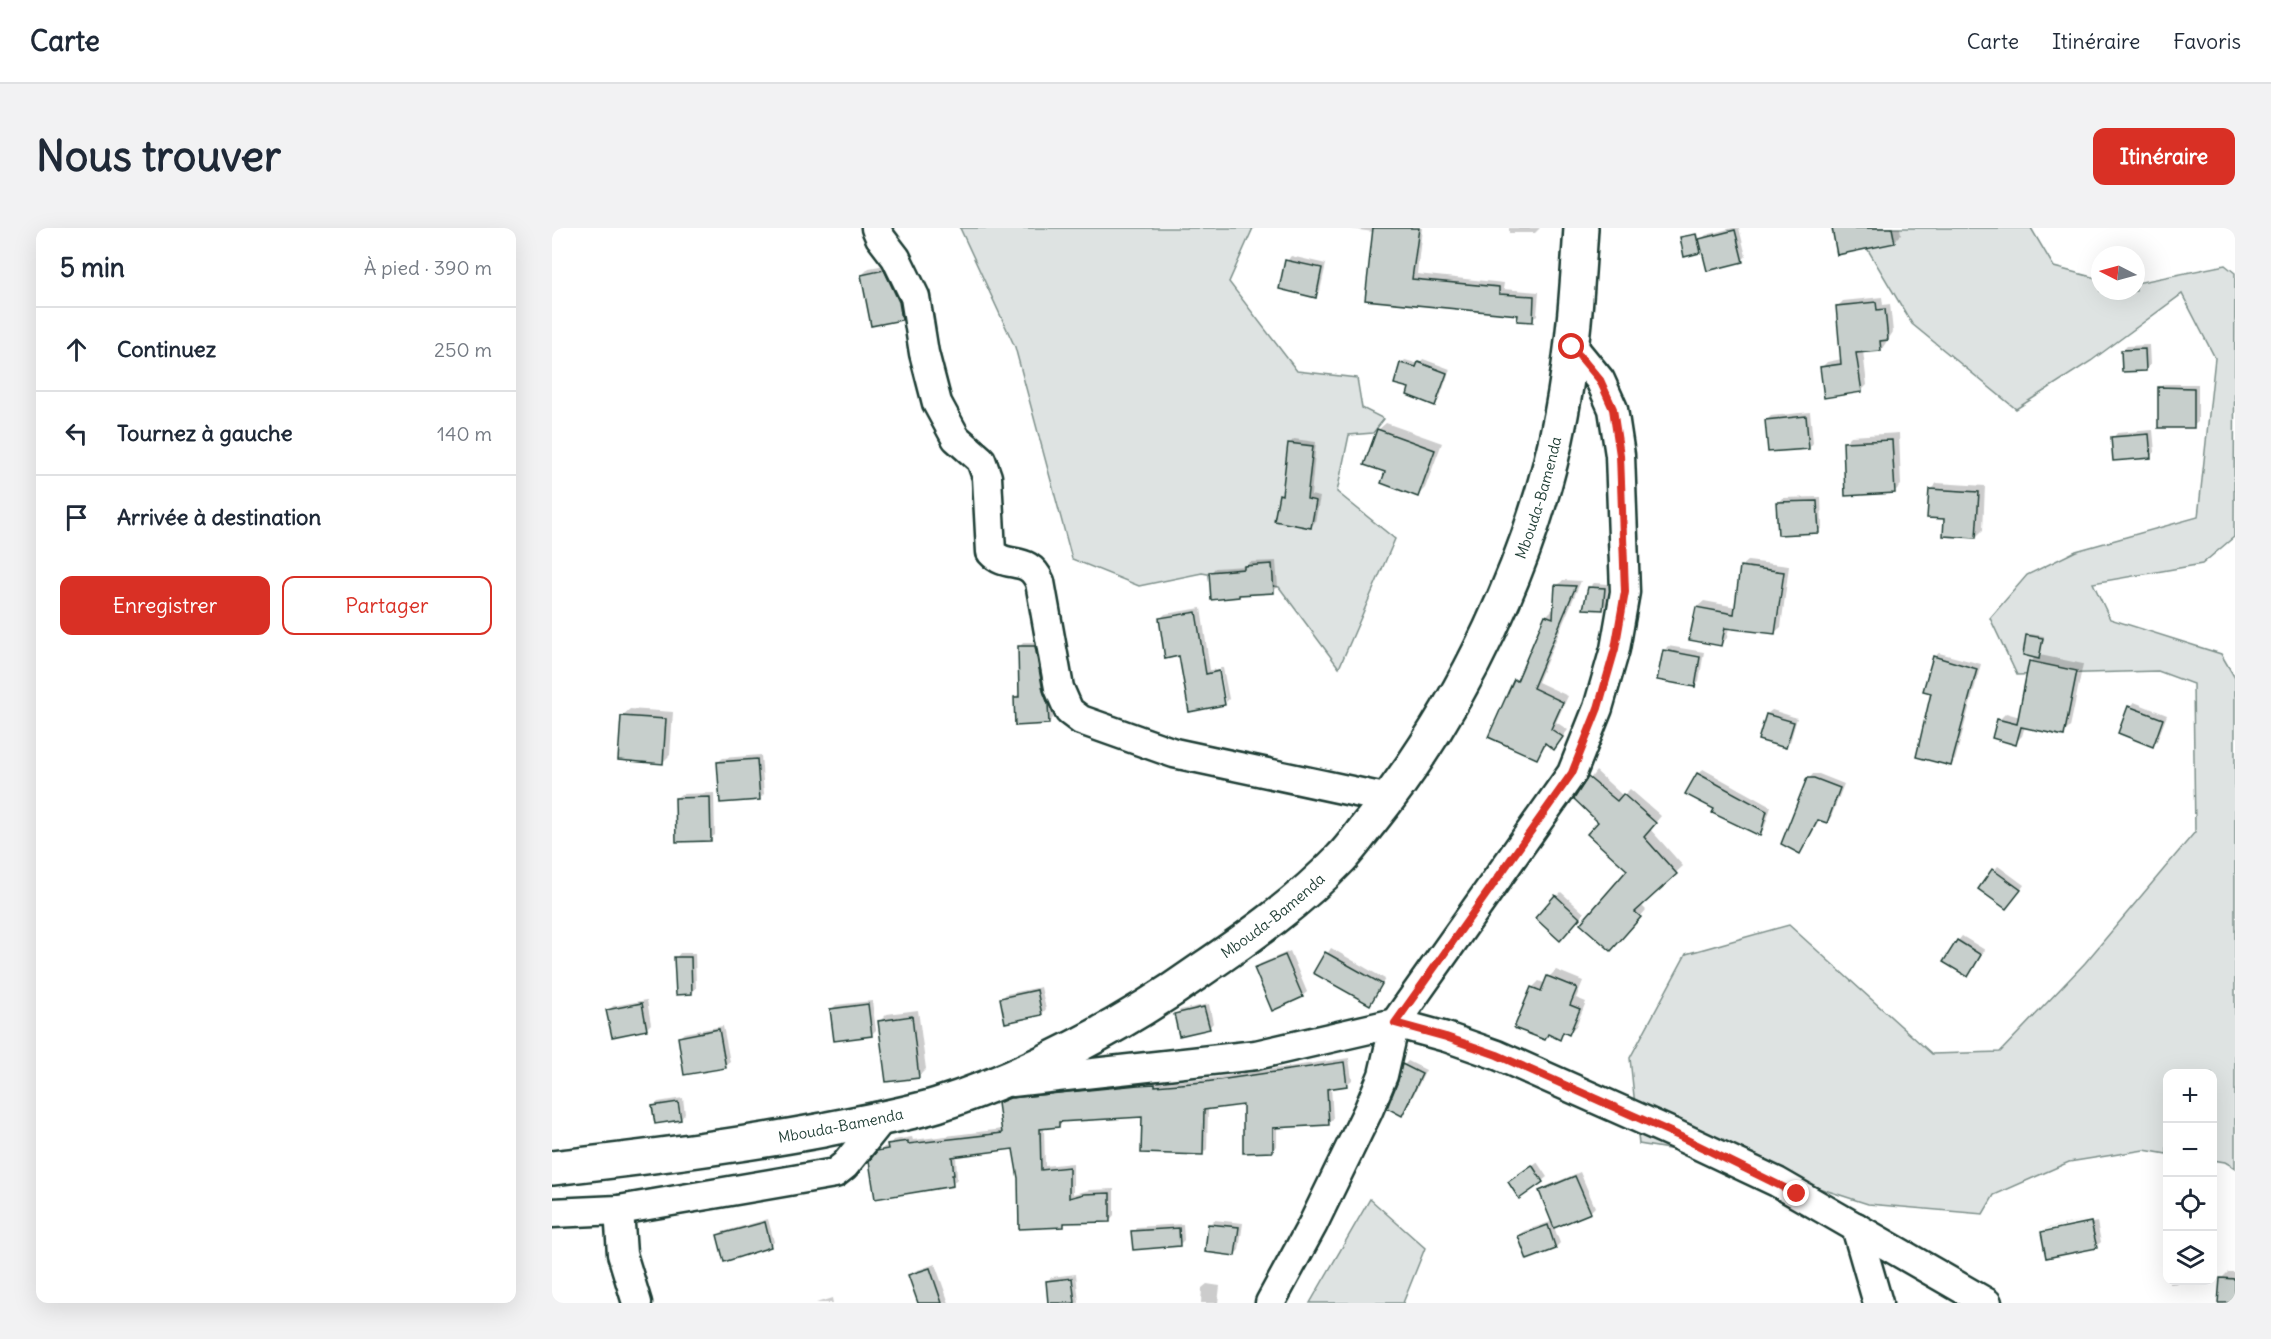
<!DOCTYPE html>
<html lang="fr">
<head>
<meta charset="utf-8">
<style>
	body { margin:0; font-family:Delius,sans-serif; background:#f2f2f3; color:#1f2937 }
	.controls { position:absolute; right:18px; bottom:18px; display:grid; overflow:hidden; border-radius:12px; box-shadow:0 6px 24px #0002 }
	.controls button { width:54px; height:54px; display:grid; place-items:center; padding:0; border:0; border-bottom:2px solid #e0e1e3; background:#fff; color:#1f2937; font:30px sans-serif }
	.compass { position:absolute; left:1539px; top:18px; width:54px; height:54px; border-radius:50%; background:#fff; box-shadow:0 6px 24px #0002; rotate:276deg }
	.stop { position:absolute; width:18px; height:18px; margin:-14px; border:4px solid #d93025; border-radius:50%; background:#fff }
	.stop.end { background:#d93025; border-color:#fff; box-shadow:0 2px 6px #0008 }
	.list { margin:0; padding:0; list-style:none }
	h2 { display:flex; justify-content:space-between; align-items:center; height:78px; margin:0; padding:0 24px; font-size:26px }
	h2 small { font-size:20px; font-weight:400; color:#747a83 }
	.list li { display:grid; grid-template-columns:39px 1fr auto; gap:18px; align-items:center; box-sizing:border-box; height:84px; padding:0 24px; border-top:2px solid #e0e1e3 }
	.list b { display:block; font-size:22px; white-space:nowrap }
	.list em { font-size:20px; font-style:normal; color:#747a83 }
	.actions { display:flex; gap:12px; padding:18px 24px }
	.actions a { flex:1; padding:14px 0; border:2px solid #d93025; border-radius:12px; text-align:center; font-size:21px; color:#d93025 }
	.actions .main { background:#d93025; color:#fff }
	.icon { flex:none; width:33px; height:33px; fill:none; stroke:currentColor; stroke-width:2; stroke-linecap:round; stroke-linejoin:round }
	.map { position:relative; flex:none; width:1683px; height:1075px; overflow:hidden; border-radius:12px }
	header { display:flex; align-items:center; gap:36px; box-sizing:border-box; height:84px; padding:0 30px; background:#fff; border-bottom:2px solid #e0e1e3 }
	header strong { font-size:28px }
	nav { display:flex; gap:33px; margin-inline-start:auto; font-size:21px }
	.intro { display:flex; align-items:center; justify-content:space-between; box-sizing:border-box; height:144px; padding:0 36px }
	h1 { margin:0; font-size:42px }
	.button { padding:15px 27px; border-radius:12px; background:#d93025; color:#fff; font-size:21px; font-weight:700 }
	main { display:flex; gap:36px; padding:0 36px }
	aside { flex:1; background:#fff; border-radius:12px; box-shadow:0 6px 24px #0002 }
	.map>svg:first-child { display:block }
	.green { fill:#dee3e2; stroke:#7e908b; stroke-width:1.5 }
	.shadow { fill:#0003 }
	.building { fill:#c7cfcc; stroke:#1f3d34; stroke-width:1.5 }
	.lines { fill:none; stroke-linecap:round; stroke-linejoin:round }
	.minor-casing { stroke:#1f3d34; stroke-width:33 }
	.highway-casing { stroke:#1f3d34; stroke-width:38 }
	.minor { stroke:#fff; stroke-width:28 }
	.highway { stroke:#fff; stroke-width:33 }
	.route { stroke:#d93025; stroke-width:8 }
	.labels { text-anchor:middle; stroke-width:4.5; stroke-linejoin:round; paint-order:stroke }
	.street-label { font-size:15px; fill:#1f3d34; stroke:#fff }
</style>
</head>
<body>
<header>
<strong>Carte</strong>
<nav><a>Carte</a><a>Itinéraire</a><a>Favoris</a></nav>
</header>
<div class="intro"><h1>Nous trouver</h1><a class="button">Itinéraire</a></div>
<main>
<aside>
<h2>5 min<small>À pied · 390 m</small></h2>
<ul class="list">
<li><svg class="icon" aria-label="ahead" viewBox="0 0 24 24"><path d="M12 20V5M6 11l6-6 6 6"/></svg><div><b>Continuez</b></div><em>250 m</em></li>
<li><svg class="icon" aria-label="left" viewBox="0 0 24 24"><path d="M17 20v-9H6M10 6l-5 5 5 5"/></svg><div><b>Tournez à gauche</b></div><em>140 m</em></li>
<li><svg class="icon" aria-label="arrive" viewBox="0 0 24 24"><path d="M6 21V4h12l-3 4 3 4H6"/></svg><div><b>Arrivée à destination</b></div></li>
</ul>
<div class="actions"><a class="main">Enregistrer</a><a>Partager</a></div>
</aside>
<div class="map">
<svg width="1683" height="1075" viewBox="0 0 1683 1075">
	<rect width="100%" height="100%" fill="#fff"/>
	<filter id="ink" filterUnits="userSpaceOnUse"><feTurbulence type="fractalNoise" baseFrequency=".0167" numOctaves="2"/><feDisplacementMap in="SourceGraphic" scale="12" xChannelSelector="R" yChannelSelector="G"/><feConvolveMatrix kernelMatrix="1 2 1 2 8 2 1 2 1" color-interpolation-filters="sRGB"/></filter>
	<g filter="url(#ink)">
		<g class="green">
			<polygon points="408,0 701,0 677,54 745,143 805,150 810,180 832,191 821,205 797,207 785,264 843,311 787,440 727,359 650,345 587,358 520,331 463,119"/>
			<polygon points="1303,0 1479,0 1502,39 1548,51 1548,63 1584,63 1584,55 1673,37 1683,45 1682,309 1650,336 1541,355 1558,391 1669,426 1683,450 1683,940 1673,934 1661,932 1660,846 1616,846 1615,926 1592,922 1517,934 1442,967 1431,986 1316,976 1177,931 1087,916 1078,830 1134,726 1237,697 1380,826 1448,824 1533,735 1643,604 1641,456 1606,443 1465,447 1438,390 1475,347 1524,323 1646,289 1663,130 1630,66 1539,133 1464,181 1360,96"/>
			<polygon points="818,971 873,1020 851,1075 758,1075"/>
		</g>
		<g class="shadow">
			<polygon points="791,0 870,0 865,46 952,55 951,61 987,64 985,87 980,92 967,86 815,70 822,4"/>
			<polygon points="957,0 988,0 983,5 957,5"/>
			<polygon points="1180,0 1187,0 1194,28 1190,33 1151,19 1147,24 1130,10 1145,5 1147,13 1154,7"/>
			<polygon points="1281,0 1348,0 1349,6 1342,13"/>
			<polygon points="739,28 774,36 768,63 763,68 735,33"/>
			<polygon points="339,36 356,84 349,91 310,47 317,40"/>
			<polygon points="1330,69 1331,77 1338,76 1341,104 1329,122 1311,123 1315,157 1309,163 1269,140 1275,134 1290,131 1285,79 1291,73"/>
			<polygon points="1597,117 1598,137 1593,142 1570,123 1575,118"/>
			<polygon points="871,131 898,141 887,172 883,176 859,159 849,136 853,132 867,136"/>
			<polygon points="1612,156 1646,156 1646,194 1641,198 1607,160"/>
			<polygon points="1258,184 1261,215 1257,220 1215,192 1219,188"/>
			<polygon points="834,195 890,215 873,260 866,267 835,243 826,202"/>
			<polygon points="1601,202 1603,224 1599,228 1561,210 1565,205"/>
			<polygon points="1347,205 1349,257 1342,264 1292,215 1299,208"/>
			<polygon points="742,211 764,214 759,267 768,269 763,294 759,298 728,267 732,263 737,216"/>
			<polygon points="1385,255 1433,258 1431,302 1424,309 1394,289 1378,262"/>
			<polygon points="1269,269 1270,299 1266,304 1226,275 1230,270"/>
			<polygon points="724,333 726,359 721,363 689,365 686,368 659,345 663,340 694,338 698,334"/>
			<polygon points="1196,333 1237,338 1229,399 1222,405 1177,399 1175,410 1169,417 1145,379 1152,373 1184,379 1189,339"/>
			<polygon points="1011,352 1029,353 986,454 1016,468 1004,494 1016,502 1002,520 995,515 985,529 964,452 969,447 994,388 1000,382 1003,383 1005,358"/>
			<polygon points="1042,355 1056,356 1055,376 1050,381 1037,360"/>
			<polygon points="649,380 658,442 665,441 671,474 674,474 638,482 628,427 615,429 608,391 613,386"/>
			<polygon points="1478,406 1492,408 1488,427 1531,436 1518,499 1511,506 1473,498 1470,508 1463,515 1447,492 1454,485 1468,489 1479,434 1484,428 1476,407"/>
			<polygon points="472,414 487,414 500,470 501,490 496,495 463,469 468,465 467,419"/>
			<polygon points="1116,418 1152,424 1147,453 1142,457 1112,423"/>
			<polygon points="1387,425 1429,436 1403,532 1398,536 1381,464 1382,429"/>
			<polygon points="668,440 671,440 677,471 674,474"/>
			<polygon points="1582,474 1615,487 1605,513 1600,517 1577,479"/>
			<polygon points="78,481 121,484 118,527 111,534 70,488"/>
			<polygon points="1220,482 1245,490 1238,514 1233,518 1215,486"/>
			<polygon points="209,527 212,566 208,570 166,534 171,530"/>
			<polygon points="1151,541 1219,579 1212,601 1207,606 1135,565"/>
			<polygon points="1044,543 1071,568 1078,561 1109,588 1098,601 1131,638 1089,677 1094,682 1065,715 1077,642 1048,594 1023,571"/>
			<polygon points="1261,546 1267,546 1292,556 1279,589 1274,593 1268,591 1252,620 1248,625 1257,551"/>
			<polygon points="162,565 163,607 158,611 124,570 129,566"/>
			<polygon points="1446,638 1472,657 1459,675 1428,660"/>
			<polygon points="1009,664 1032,685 1012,707 985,690"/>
			<polygon points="1410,708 1433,722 1416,747 1406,713"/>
			<polygon points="779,720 833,751 818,776 763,745"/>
			<polygon points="738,723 755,764 750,768 704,741 708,736"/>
			<polygon points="128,725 143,725 144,760 140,765 124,730"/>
			<polygon points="1004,742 1031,753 1024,770 1034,774 1024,798 1017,805 1014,804 1008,810 998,805 993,811 980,760 987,753 994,756 997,749"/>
			<polygon points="489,759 494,781 490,786 450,771 454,766"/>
			<polygon points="95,772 99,796 95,800 56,783 61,778"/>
			<polygon points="320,773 324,802 319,807 280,781 284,777"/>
			<polygon points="657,776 661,795 657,800 624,787 628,782"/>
			<polygon points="366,782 374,841 367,848 328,793 335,786"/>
			<polygon points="171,798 178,834 173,838 127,810 132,805"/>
			<polygon points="797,830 800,852 795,856 779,859 781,891 776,895 725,898 725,918 721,923 692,876 656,880 655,921 650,926 592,887 512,892 507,898 492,899 493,938 521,935 521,966 538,962 562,961 562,987 558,992 516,993 511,997 462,920 404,927 405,951 400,956 327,924 332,919 337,918 341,912 360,909 361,912 451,901 448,875 453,870 464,866 607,852 607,854 659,850"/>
			<polygon points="856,833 874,842 854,882 850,886 852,837"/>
			<polygon points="131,870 133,886 129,891 102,878 106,874"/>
			<polygon points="985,934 995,949 990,953 957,954"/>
			<polygon points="1028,944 1043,979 1038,984 1002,999 1008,1015 1003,1020 968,1008 972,1003 1001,993 989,963 993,959"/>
			<polygon points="1544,990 1493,1001 1493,1005 1545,994 1549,1014 1544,1018 1490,1004 1495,1000"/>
			<polygon points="216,991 222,1014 218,1018 167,1007 170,1004"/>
			<polygon points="662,992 691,995 687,1022 683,1026 658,996"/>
			<polygon points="631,996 632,1012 628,1016 581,1004 585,999"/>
			<polygon points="383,1036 397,1075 367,1075 358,1048 363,1043"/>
			<polygon points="1676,1044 1683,1044 1683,1075 1668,1075 1669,1051"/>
			<polygon points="524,1046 527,1075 497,1075 495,1053 500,1049"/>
			<polygon points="1617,1052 1655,1052 1618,1056"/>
			<polygon points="655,1056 668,1058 666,1075 649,1075 650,1060"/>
			<polygon points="280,1070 281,1075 264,1075"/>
		</g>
		<g class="building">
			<polygon points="821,0 867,0 860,51 947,59 947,66 982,68 981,94 965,93 966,87 813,72"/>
			<polygon points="1280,0 1340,0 1343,15 1285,27"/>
			<polygon points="1183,2 1191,34 1155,43 1147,11"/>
			<polygon points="1144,6 1148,25 1132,29 1128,9"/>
			<polygon points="733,32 770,40 764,70 727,61"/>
			<polygon points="332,42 347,74 350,92 319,98 309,47"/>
			<polygon points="1324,74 1325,82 1333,81 1336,112 1328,113 1329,123 1304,125 1310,164 1272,170 1268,139 1289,136 1284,78"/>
			<polygon points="1593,121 1594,143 1570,144 1569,122"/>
			<polygon points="866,134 895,145 883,178 855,167 857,160 842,156 848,135 864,139"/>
			<polygon points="1606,159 1642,160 1642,200 1606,200"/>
			<polygon points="1254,188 1257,221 1216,224 1213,192"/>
			<polygon points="825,201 883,222 866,269 829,255 833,244 812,237"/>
			<polygon points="1597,206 1599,230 1561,233 1559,209"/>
			<polygon points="1340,212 1343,265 1293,268 1291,214"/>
			<polygon points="736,215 761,218 755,271 764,273 759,300 722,293 727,266 730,267"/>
			<polygon points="1377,261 1427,264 1424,310 1391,308 1392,291 1375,290"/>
			<polygon points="1265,273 1267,305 1226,307 1224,274"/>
			<polygon points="720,336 722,365 687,367 687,369 659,372 657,344 692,341 692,338"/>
			<polygon points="1188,338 1232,344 1223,406 1173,400 1169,418 1137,412 1144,379 1182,386"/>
			<polygon points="1003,357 1024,358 981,460 1011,474 999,501 1011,509 1002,522 993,515 985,531 936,509 962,451 965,453 993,387 1001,390"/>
			<polygon points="1036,359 1053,360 1051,382 1031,381"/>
			<polygon points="644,384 654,446 667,443 673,477 637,484 627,428 613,431 607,390"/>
			<polygon points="1474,407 1491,410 1487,431 1471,427"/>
			<polygon points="466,418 483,418 491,463 496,476 497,496 463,498 462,469 467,469"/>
			<polygon points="1111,422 1148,429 1143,459 1105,452"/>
			<polygon points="1381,428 1425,441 1399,538 1364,529 1379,465 1371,463"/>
			<polygon points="1477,433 1525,443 1512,508 1469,499 1464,517 1440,510 1445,491 1465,496"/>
			<polygon points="1576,478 1611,491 1601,519 1566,505"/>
			<polygon points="1214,486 1242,494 1234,520 1206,512"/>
			<polygon points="69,488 114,491 111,536 66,532"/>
			<polygon points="205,531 208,572 168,575 165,534"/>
			<polygon points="1145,545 1215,583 1208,608 1160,585 1162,581 1133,566"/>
			<polygon points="1036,549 1065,573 1071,566 1104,595 1092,609 1125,646 1083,684 1089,689 1059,723 1028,696 1075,642 1035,606 1046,594 1022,571"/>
			<polygon points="1255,550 1262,550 1288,560 1275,595 1266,592 1248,626 1229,616"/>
			<polygon points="158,569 159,613 124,614 123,570"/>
			<polygon points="1440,641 1469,662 1454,681 1426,661"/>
			<polygon points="1003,667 1028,690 1008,713 983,690"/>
			<polygon points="1405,712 1429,727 1416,749 1391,734"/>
			<polygon points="773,724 830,756 818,777 761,745"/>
			<polygon points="733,727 751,769 720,783 702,740"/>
			<polygon points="122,729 139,729 140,766 124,767"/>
			<polygon points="995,748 1025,760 1018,777 1028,781 1017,807 1011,804 1008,812 996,806 993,812 962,800 979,759 989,763"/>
			<polygon points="485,762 490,787 453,795 448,770"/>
			<polygon points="90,775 95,802 60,809 54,782"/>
			<polygon points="316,776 320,808 282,813 278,781"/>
			<polygon points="652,779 658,801 627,808 622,786"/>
			<polygon points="360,788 367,850 334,854 326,793"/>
			<polygon points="167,801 174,840 132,847 126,809"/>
			<polygon points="792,834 795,858 775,861 777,897 721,900 721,924 691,925 691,877 652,882 651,927 589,925 590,889 507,894 507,899 488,901 489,942 517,939 517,970 532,966 558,965 558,994 512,995 512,999 467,1001 466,950 461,921 400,929 402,947 400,947 401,958 323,971 317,933 325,923 336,921 335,916 356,913 356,916 450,905 446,875 458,870 586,857 603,856 603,858 653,854"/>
			<polygon points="850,836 870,846 850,888 835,880 846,853"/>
			<polygon points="126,874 129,892 103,896 100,878"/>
			<polygon points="980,937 991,954 967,971 956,954"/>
			<polygon points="1023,948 1039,985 1002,1000 987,963"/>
			<polygon points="213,994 219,1019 172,1034 165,1007"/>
			<polygon points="1539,994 1545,1020 1494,1030 1489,1004"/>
			<polygon points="656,996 687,999 683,1028 653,1024"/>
			<polygon points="996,997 1004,1021 975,1032 966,1008"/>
			<polygon points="627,1000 628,1018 581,1022 579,1003"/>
			<polygon points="378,1040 390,1075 366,1075 356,1047"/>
			<polygon points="520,1050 523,1075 496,1075 494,1053"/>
			<polygon points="1668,1050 1683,1051 1683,1075 1666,1075"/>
		</g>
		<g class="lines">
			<g class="minor-casing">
				<g id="minor">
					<path d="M324 0 328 9 344 30 363 69 372 125 385 175 404 210 429 232 435 249 439 324C455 342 476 326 488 354L507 460 517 483 529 492 622 525 837 571"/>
					<polyline points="460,854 704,827 843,795 894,809 945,827 1125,907 1225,954 1435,1075"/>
					<polyline points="67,982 70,1026 85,1075"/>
					<polyline points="0,985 67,982 283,945 293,937 330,891"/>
					<polyline points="1304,999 1326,1075"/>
					<polyline points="718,1075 761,996 816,883 831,847 843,795 1020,545 1046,480 1063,421 1073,364 1068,227 1061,181 1048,152 1021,119"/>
				</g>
			</g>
			<g class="highway-casing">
				<g id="highway">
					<path id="s1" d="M0 940C92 930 180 919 271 902 309 894 348 888 385 877 476 848 572 797 649 742 699 708 747 674 789 630 800 619 809 605 819 593 910 480 982 330 1009 187 1021 125 1025 63 1029 0"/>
				</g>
			</g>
			<use href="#minor" class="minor"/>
			<use href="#highway" class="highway"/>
		</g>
	</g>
	<g class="lines" filter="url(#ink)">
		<polyline class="route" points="1020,119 1048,152 1061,181 1068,227 1073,364 1063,421 1046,480 1020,545 843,795 894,809 945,827 1125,907 1245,966"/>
	</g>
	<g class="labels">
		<g class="street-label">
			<text dy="5" stroke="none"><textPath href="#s1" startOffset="1282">Mbouda-Bamenda</textPath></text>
			<text dy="5" stroke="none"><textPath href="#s1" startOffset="778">Mbouda-Bamenda</textPath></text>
			<text dy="5" stroke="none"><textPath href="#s1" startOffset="292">Mbouda-Bamenda</textPath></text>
		</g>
	</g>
</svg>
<div class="controls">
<button>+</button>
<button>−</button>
<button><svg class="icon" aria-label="locate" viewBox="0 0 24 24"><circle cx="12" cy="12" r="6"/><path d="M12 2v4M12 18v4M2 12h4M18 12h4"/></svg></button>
<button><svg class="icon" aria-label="layers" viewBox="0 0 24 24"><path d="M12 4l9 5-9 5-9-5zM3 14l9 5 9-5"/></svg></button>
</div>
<svg class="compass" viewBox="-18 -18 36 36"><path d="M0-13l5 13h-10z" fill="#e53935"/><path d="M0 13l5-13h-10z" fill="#747a83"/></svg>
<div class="stop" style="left:1020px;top:119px"></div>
<div class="stop end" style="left:1245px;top:966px"></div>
</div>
</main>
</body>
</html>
